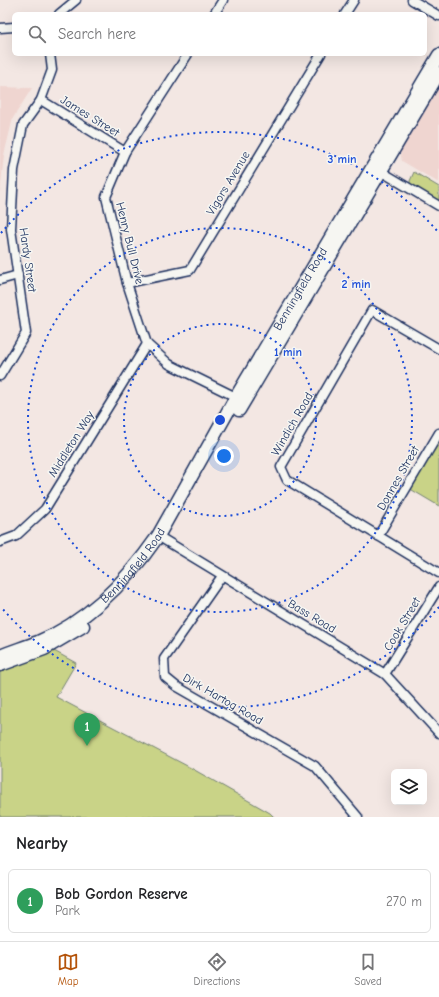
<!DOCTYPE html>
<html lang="en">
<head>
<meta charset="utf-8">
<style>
	body { margin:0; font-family:"Comic Neue",sans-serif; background:#f2f2f2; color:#202124 }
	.controls { position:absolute; right:12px; bottom:12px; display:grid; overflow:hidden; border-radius:6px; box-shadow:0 4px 16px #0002 }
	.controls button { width:36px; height:36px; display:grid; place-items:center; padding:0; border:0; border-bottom:1px solid #e0e0e0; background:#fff; color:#202124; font:20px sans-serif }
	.you { position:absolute; left:224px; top:456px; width:14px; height:14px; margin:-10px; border:3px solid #fff; border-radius:50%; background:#1a73e8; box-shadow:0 0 0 6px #1a73e833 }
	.badge { display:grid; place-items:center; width:26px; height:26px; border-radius:50%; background:#b45309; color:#fff; font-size:13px; font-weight:700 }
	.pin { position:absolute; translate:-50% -33px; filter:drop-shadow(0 1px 2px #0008) }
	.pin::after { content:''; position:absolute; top:21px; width:14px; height:12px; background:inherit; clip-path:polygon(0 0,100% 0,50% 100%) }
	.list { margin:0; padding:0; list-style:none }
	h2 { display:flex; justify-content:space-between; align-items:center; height:52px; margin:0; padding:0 16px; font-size:17px }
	h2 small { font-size:13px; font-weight:400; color:#757577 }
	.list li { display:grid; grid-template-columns:26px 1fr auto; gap:12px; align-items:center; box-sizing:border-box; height:64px; margin:0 8px 8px; padding:0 8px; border:1px solid #e0e0e0; border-radius:6px }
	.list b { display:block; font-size:15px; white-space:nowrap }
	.list p { margin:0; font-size:13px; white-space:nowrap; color:#757577 }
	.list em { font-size:13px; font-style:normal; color:#757577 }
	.icon { flex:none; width:22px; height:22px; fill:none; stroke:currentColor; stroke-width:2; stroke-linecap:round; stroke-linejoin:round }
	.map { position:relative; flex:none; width:439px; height:817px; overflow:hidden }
	.search { position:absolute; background:#fff; box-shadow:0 4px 16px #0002; left:12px; right:12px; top:12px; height:44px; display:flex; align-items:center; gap:10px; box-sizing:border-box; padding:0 14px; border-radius:6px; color:#757577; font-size:15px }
	.sheet { height:124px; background:#fff }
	nav { display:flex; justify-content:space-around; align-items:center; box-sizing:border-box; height:56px; border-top:1px solid #e0e0e0; background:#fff; font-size:11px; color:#757577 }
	nav a { display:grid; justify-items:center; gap:2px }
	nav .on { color:#b45309 }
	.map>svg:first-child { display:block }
	.built { fill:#efd5d0 }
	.green { fill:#c9d387; stroke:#728172 }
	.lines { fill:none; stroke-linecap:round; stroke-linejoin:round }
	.street-casing { stroke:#1b2f5e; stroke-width:11 }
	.secondary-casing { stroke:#1b2f5e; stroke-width:15 }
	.street { stroke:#f6f6f2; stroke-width:8 }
	.secondary { stroke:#f6f6f2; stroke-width:12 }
	.ring { fill:none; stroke:#1d4ed8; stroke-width:2; stroke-dasharray:2 4 }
	.labels { text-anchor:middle; stroke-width:3; stroke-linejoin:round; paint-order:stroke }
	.street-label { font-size:12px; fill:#1b2f5e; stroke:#f6f6f2 }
	.centre { fill:#1d4ed8; stroke:#f6f6f2; stroke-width:2 }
	.ring-label { font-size:12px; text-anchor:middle; font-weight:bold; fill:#1d4ed8; stroke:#f6f6f2; stroke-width:3; stroke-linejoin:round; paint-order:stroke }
</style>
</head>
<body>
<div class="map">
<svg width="439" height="817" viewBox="0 0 439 817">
	<rect width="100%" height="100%" fill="#f3e7e3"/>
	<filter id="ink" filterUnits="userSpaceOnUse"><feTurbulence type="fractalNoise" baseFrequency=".025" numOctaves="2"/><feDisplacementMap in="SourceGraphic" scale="8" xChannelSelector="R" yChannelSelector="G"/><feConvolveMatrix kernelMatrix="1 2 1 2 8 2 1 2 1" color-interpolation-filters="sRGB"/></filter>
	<g filter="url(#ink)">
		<g class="built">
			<polygon points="439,86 439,183 402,161 400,152"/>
			<polygon points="0,87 32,88 13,118 4,155 0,193"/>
		</g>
		<g class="green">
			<polygon points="414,172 439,187 439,201 410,184 410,181"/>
			<polygon points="439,433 439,506 407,487"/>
			<polygon points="54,651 76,663 56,697 191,768 270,813 274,817 0,817 0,671"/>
		</g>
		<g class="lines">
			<g class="street-casing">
				<g id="street">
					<polyline points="412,0 439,16"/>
					<polyline points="59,14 76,0"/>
					<polyline points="214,14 223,0"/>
					<polyline points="345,14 354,0"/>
					<polyline points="0,28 14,27"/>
					<polyline points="188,54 125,152 106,197 127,283 147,344 169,364 240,399"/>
					<polyline points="41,100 125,152"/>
					<polyline points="377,169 439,206"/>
					<polyline points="0,280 18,275"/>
					<polyline points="127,283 190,270 321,54"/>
					<polyline points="439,349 372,310 281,467 287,480 439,573"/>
					<polyline points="0,376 26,333 11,229 14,170 23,125 41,100 52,70 50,54"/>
					<polyline points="158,536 385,674 439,733"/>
					<polyline points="378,536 439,433"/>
					<polyline points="0,542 16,536 45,509 147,344"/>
					<polyline points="222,576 164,659 165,677 176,686 315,766 358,817"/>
					<polyline points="385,674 439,587"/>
				</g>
			</g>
			<g class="secondary-casing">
				<g id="secondary">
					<polyline points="239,410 439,73"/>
					<path id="s1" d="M0 656C13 651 25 647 38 642 89 621 127 581 158 536L236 397 439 55"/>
					<polyline points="0,665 44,649 83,626"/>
				</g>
			</g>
			<use href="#street" class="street"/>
			<use href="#secondary" class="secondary"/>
		</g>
	</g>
	<g class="ring">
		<circle cx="220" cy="420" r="96"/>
		<circle cx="220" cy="420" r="192"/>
		<path d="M439 607A288 288 0 0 1 1 607M1 233A288 288 0 0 1 439 233"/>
	</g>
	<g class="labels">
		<g class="street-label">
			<text transform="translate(90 116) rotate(32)" y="4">James Street</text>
			<text transform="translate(228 183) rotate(-59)" y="4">Vigors Avenue</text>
			<text transform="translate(130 243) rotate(76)" y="4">Henry Bull Drive</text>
			<text transform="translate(28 260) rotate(82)" y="4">Hardy Street</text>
			<text dy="4" stroke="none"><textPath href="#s1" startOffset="488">Benningfield Road</textPath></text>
			<text transform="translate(292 424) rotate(-60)" y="4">Windich Road</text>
			<text transform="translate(71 444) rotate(-58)" y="4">Middleton Way</text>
			<text transform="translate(398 478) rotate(-60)" y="4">Donnes Street</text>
			<text dy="4" stroke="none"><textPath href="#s1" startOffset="164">Benningfield Road</textPath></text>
			<text transform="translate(312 616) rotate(31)" y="4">Bass Road</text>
			<text transform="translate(402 624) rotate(-59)" y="4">Cook Street</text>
			<text transform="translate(223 699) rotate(30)" y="4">Dirk Hartog Road</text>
		</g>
	</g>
	<circle cx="220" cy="420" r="6" class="centre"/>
	<g class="ring-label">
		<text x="342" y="163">3 min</text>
		<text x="356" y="288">2 min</text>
		<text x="288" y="356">1 min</text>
	</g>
</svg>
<div class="controls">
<button><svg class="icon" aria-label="layers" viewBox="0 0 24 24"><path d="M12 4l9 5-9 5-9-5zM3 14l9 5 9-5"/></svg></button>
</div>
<div class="you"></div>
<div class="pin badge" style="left:87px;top:746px;background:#2e9e5b">1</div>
<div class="search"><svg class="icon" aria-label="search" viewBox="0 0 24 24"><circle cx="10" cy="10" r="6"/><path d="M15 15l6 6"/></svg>Search here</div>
</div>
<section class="sheet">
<h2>Nearby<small></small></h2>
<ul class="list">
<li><span class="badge" style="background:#2e9e5b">1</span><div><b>Bob Gordon Reserve</b><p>Park</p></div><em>270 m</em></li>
</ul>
</section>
<nav>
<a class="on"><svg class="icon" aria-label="map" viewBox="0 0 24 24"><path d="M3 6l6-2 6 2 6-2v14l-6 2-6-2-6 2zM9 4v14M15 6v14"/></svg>Map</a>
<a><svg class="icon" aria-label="directions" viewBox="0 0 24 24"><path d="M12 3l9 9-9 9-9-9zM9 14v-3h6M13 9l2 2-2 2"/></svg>Directions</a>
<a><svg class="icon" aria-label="saved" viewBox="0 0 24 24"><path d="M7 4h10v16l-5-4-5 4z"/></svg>Saved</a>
</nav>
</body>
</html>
